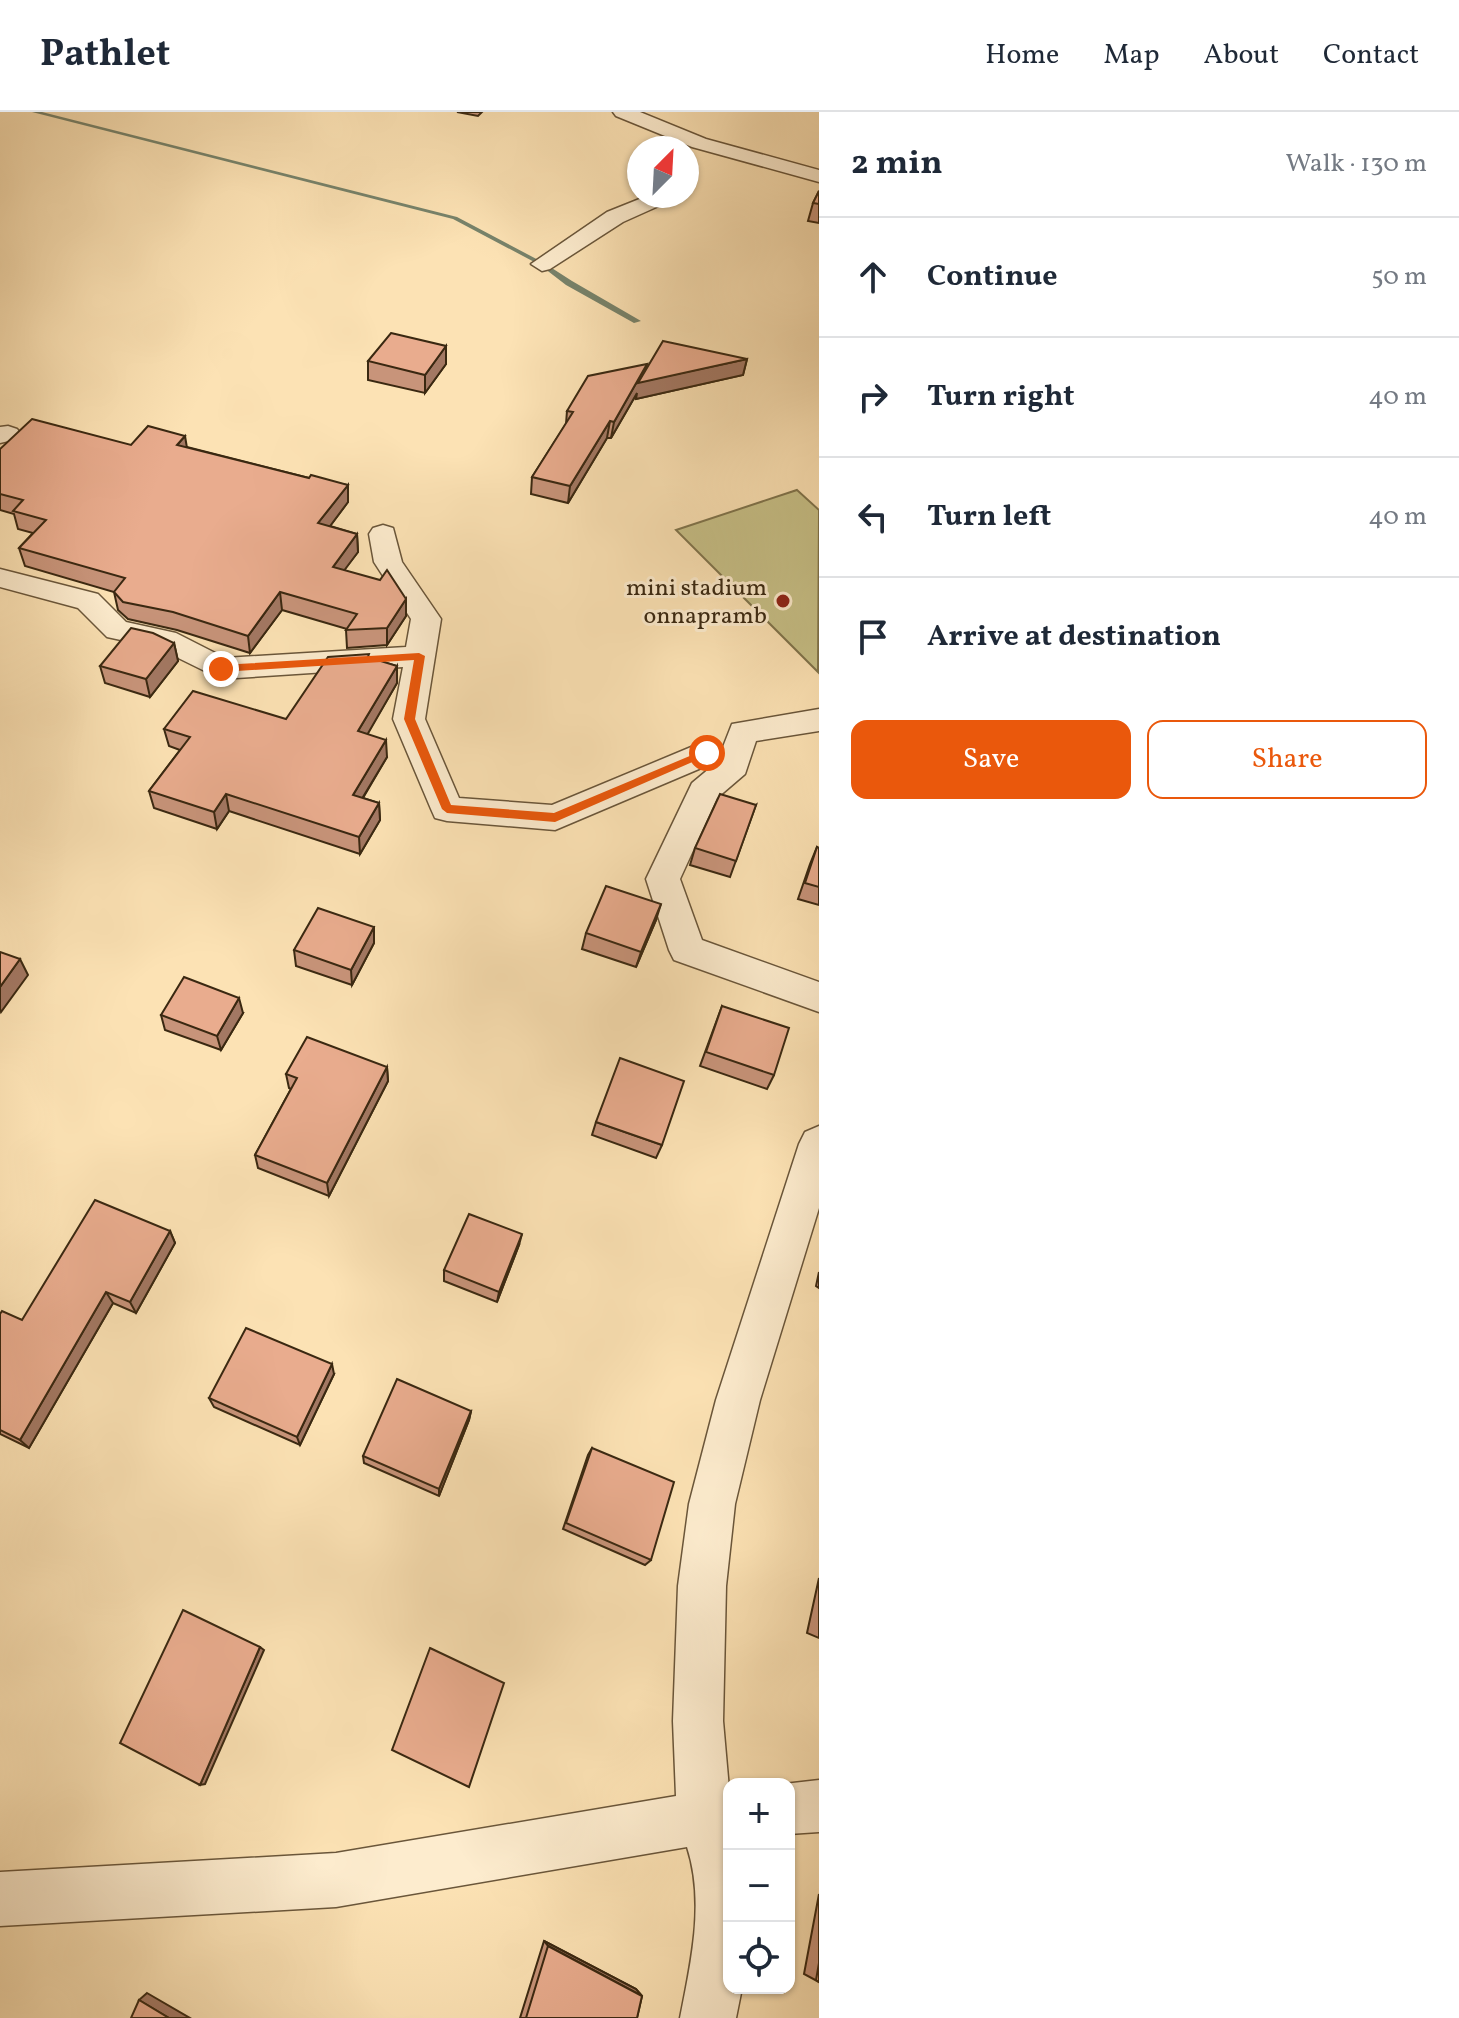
<!DOCTYPE html>
<html lang="en">
<head>
<meta charset="utf-8">
<style>
	body { margin:0; font-family:Vollkorn,serif; background:#f6f6f7; color:#1f2937 }
	.controls { position:absolute; right:24px; bottom:24px; display:grid; overflow:hidden; border-radius:16px; box-shadow:0 2px 6px #0004 }
	.controls button { width:72px; height:72px; display:grid; place-items:center; padding:0; border:0; border-bottom:2px solid #e0e1e3; background:#fff; color:#1f2937; font:40px sans-serif }
	.compass { position:absolute; left:627px; top:24px; width:72px; height:72px; border-radius:50%; background:#fff; box-shadow:0 2px 6px #0004; rotate:24deg }
	.stop { position:absolute; width:24px; height:24px; margin:-18px; border:6px solid #ea580c; border-radius:50%; background:#fff }
	.stop.end { background:#ea580c; border-color:#fff; box-shadow:0 2px 8px #0008 }
	.list { margin:0; padding:0; list-style:none }
	h2 { display:flex; justify-content:space-between; align-items:center; height:104px; margin:0; padding:0 32px; font-size:34px }
	h2 small { font-size:26px; font-weight:400; color:#747a83 }
	.list li { display:grid; grid-template-columns:52px 1fr auto; gap:24px; align-items:center; box-sizing:border-box; height:120px; padding:0 32px; border-top:2px solid #e0e1e3 }
	.list b { display:block; font-size:30px; white-space:nowrap }
	.list em { font-size:26px; font-style:normal; color:#747a83 }
	.actions { display:flex; gap:16px; padding:24px 32px }
	.actions a { flex:1; padding:18px 0; border:2px solid #ea580c; border-radius:16px; text-align:center; font-size:28px; color:#ea580c }
	.actions .main { background:#ea580c; color:#fff }
	.icon { flex:none; width:44px; height:44px; fill:none; stroke:currentColor; stroke-width:2; stroke-linecap:round; stroke-linejoin:round }
	.map { position:relative; flex:none; width:819px; height:1906px; overflow:hidden }
	header { display:flex; align-items:center; gap:48px; box-sizing:border-box; height:112px; padding:0 40px; background:#fff; border-bottom:2px solid #e0e1e3 }
	header strong { font-size:38px }
	nav { display:flex; gap:44px; margin-inline-start:auto; font-size:28px }
	main { display:flex }
	aside { flex:1; background:#fff }
	.map>svg:first-child { display:block }
	.green { fill:#c7c087; stroke:#80744c; stroke-width:2 }
	.lines { fill:none; stroke-linecap:round; stroke-linejoin:round }
	.stream { fill:#77836b; fill-rule:evenodd }
	.minor-casing { stroke:#6a563a; stroke-width:3 }
	.minor { fill:#fdecce; fill-rule:evenodd }
	.wall { fill:#c8947a; stroke:#3a2811; stroke-width:2 }
	.shaded-wall { fill:#a37863; stroke:#3a2811; stroke-width:2 }
	.building { fill:#e9ac8e; stroke:#3a2811; stroke-width:2 }
	.route { fill:#ea580c }
	.poi-dot { fill:#8f2418; stroke:#fdecce; stroke-width:3 }
	.labels { text-anchor:middle; stroke-width:6; stroke-linejoin:round; paint-order:stroke }
	.far-poi-label { font-size:24px; fill:#3a2811; stroke:#fdecce; text-anchor:end }
</style>
</head>
<body>
<header>
<strong>Pathlet</strong>
<nav><a>Home</a><a>Map</a><a>About</a><a>Contact</a></nav>
</header>
<main>
<div class="map">
<svg width="819" height="1906" viewBox="0 0 819 1906">
	<rect width="100%" height="100%" fill="#fce2b4"/>
	<filter id="stains"><feTurbulence type="fractalNoise" baseFrequency=".0025" numOctaves="4"/><feColorMatrix values="0 0 0 0 .2 0 0 0 0 .09 0 0 0 0 .02 0 0 0 .5 -.17"/></filter>
	<radialGradient id="worn" r=".72"><stop offset=".6" stop-color="#630" stop-opacity="0"/><stop offset="1" stop-color="#630" stop-opacity=".3"/></radialGradient>
	<polygon class="green" points="797,378 819,398 818,560 676,418"/>
	<g class="lines">
		<polygon class="stream" points="32,0 42,0 457,105 544,151 572,169 641,209 634,211 566,173 540,153 453,107"/>
		<g class="minor-casing">
			<g id="minor">
				<polygon points="613,0 640,0 706,27 819,58 819,70 692,35 616,4"/>
				<polygon points="647,84 676,84 672,88 623,110 550,157 542,159 531,152 607,100"/>
				<polygon points="8,314 17,317 21,322 17,327 0,331 0,315"/>
				<polygon points="383,413 393,416 402,450 441,507 425,607 459,686 552,693 696,633 707,630 723,635 732,612 819,597 819,619 756,629 745,662 717,686 680,767 702,828 819,870 819,900 674,848 669,838 646,767 692,671 710,656 706,654 555,718 447,709 435,706 431,697 393,607 403,555 221,567 158,536 107,525 78,496 0,475 0,457 98,482 126,510 176,521 225,546 406,535 411,507 374,450 369,422 373,416"/>
				<path d="M819 1014V1096L760 1288 735 1392 726 1474 723 1609 729 1677V1876H742L736 1906H680C691 1850 705 1790 687 1735L336 1795 0 1814V1760L336 1741 676 1684 673 1609 678 1474 689 1392 716 1288 799 1032 805 1020Z"/>
				<polygon points="819,1668 819,1720 789,1722 789,1672 784,1672"/>
			</g>
		</g>
		<use href="#minor" class="minor"/>
	</g>
	<g class="wall">
		<polygon points="457,0 482,0 478,4"/>
		<polygon points="819,79 819,111 808,109 813,91"/>
		<polygon points="446,234 446,252 425,281 368,268 368,249"/>
		<polygon points="747,247 743,263 636,287 637,281 611,326 607,326 568,391 531,382 532,365 566,312 567,299 645,259"/>
		<polygon points="131,333 187,335 309,366 348,373 348,390 330,414 357,422 358,440 344,458 406,487 406,504 387,533 347,536 346,518 347,517 282,498 250,541 177,518 128,507 118,498 114,480 25,454 19,436 33,421 18,417 14,402 0,398 0,337"/>
		<polygon points="174,531 178,549 150,585 105,571 100,554"/>
		<polygon points="369,546 397,554 397,571 367,622 387,645 363,686 379,691 380,708 360,742 229,699 217,717 154,696 149,679 180,638 169,634 164,617 286,607"/>
		<polygon points="756,693 730,765 690,753 695,736"/>
		<polygon points="817,735 819,736 819,793 798,787 810,752"/>
		<polygon points="656,808 636,855 582,837 586,821"/>
		<polygon points="374,815 374,831 352,873 296,854 294,838"/>
		<polygon points="722,894 774,963 767,977 700,954"/>
		<polygon points="243,901 221,938 165,918 161,903"/>
		<polygon points="387,955 388,969 329,1084 258,1056 255,1043 291,977 289,976 286,962"/>
		<polygon points="596,1010 662,1033 656,1046 592,1023"/>
		<polygon points="170,1119 175,1131 136,1201 113,1191 29,1336 0,1322 0,1202 22,1208"/>
		<polygon points="519,1133 497,1190 444,1169 444,1158"/>
		<polygon points="819,1160 819,1176 816,1174"/>
		<polygon points="334,1262 300,1333 214,1295 209,1286"/>
		<polygon points="471,1299 469,1308 439,1384 364,1351 363,1344"/>
		<polygon points="592,1336 651,1448 645,1453 563,1417 588,1343"/>
		<polygon points="819,1466 819,1526 807,1521"/>
		<polygon points="819,1782 819,1870 804,1862"/>
		<polygon points="544,1829 636,1877 642,1884 637,1906 520,1906"/>
	</g>
	<g class="shaded-wall">
		<polygon points="446,234 446,252 425,281 425,263"/>
		<polygon points="747,247 743,263 636,287 637,281 611,326 614,310 647,252 644,269"/>
		<polygon points="610,309 607,326 568,391 570,374"/>
		<polygon points="185,324 188,342 177,333"/>
		<polygon points="348,373 348,390 319,429 318,411"/>
		<polygon points="357,422 358,440 334,472 333,455"/>
		<polygon points="280,480 282,498 250,541 248,524"/>
		<polygon points="406,487 406,504 387,533 387,516"/>
		<polygon points="174,531 178,549 150,585 146,567"/>
		<polygon points="397,554 397,571 359,637 358,619"/>
		<polygon points="386,628 387,645 354,700 353,683"/>
		<polygon points="226,682 229,699 217,717 214,700"/>
		<polygon points="379,691 380,708 360,742 359,725"/>
		<polygon points="661,792 656,808 636,855 641,840"/>
		<polygon points="374,815 374,831 352,873 351,858"/>
		<polygon points="20,847 28,863 1,900 0,897 0,875"/>
		<polygon points="239,886 243,901 221,938 217,924"/>
		<polygon points="387,955 388,969 329,1084 327,1071"/>
		<polygon points="170,1119 175,1131 136,1201 130,1190"/>
		<polygon points="522,1122 519,1133 497,1190 499,1180"/>
		<polygon points="106,1180 113,1191 29,1336 20,1328"/>
		<polygon points="332,1252 334,1262 300,1333 297,1325"/>
		<polygon points="471,1299 469,1308 439,1384 439,1377"/>
		<polygon points="260,1535 264,1538 205,1672 200,1673"/>
		<polygon points="544,1829 636,1877 642,1884 548,1834"/>
		<polygon points="147,1881 190,1906 169,1906 139,1888"/>
	</g>
	<g class="building">
		<polygon points="819,79 819,92 813,91"/>
		<polygon points="391,221 446,234 425,263 368,249"/>
		<polygon points="663,229 747,247 638,271"/>
		<polygon points="647,252 614,310 610,309 570,374 532,365 573,300 567,299 588,264"/>
		<polygon points="32,307 131,333 148,314 185,324 177,333 309,366 311,363 348,373 318,411 357,422 333,455 380,468 387,458 406,487 387,516 346,518 357,502 280,480 248,524 173,500 123,490 114,480 125,466 19,436 46,408 13,399 23,388 0,382 0,337"/>
		<polygon points="131,516 153,521 174,531 146,567 100,554"/>
		<polygon points="369,542 368,545 397,554 358,619 386,628 353,683 379,691 359,725 226,682 214,700 149,679 190,625 164,617 193,579 286,607 328,545"/>
		<polygon points="720,682 756,693 736,749 695,736"/>
		<polygon points="817,735 819,736 819,775 805,771"/>
		<polygon points="606,774 661,792 641,840 586,821"/>
		<polygon points="318,796 374,815 351,858 294,838"/>
		<polygon points="0,840 20,847 0,875"/>
		<polygon points="184,865 239,886 217,924 161,903"/>
		<polygon points="722,894 789,916 774,963 706,940"/>
		<polygon points="307,925 387,955 327,1071 255,1043 297,966 286,962"/>
		<polygon points="620,946 684,969 662,1033 596,1010"/>
		<polygon points="95,1088 170,1119 130,1190 106,1180 20,1328 0,1318 0,1202 2,1199 22,1208"/>
		<polygon points="469,1102 522,1122 499,1180 444,1158"/>
		<polygon points="246,1216 332,1252 297,1325 209,1286"/>
		<polygon points="397,1267 471,1299 439,1377 363,1344"/>
		<polygon points="592,1336 674,1370 651,1448 566,1411"/>
		<polygon points="183,1498 260,1535 200,1673 120,1631"/>
		<polygon points="430,1536 504,1571 469,1675 392,1638"/>
		<polygon points="548,1834 642,1884 637,1906 526,1906"/>
		<polygon points="819,1851 819,1870 816,1868"/>
		<polygon points="139,1888 169,1906 131,1906"/>
	</g>
	<polygon class="route" points="419,541 425,544 415,607 451,693 554,701 704,638 713,641 555,710 447,701 442,697 404,607 414,548 221,560 216,557 221,553"/>
	<circle class="poi-dot" cx="783" cy="489" r="8"/>
	<g class="labels">
		<g class="far-poi-label">
			<text x="767" y="483">mini stadium<tspan x="767" dy="28">onnapramb</tspan></text>
		</g>
	</g>
	<rect width="100%" height="100%" filter="url(#stains)"/>
	<rect width="100%" height="100%" fill="url(#worn)"/>
</svg>
<div class="controls">
<button>+</button>
<button>−</button>
<button><svg class="icon" aria-label="locate" viewBox="0 0 24 24"><circle cx="12" cy="12" r="6"/><path d="M12 2v4M12 18v4M2 12h4M18 12h4"/></svg></button>
</div>
<svg class="compass" viewBox="-18 -18 36 36"><path d="M0-13l5 13h-10z" fill="#e53935"/><path d="M0 13l5-13h-10z" fill="#747a83"/></svg>
<div class="stop" style="left:707px;top:641px"></div>
<div class="stop end" style="left:221px;top:557px"></div>
</div>
<aside>
<h2>2 min<small>Walk · 130 m</small></h2>
<ul class="list">
<li><svg class="icon" aria-label="ahead" viewBox="0 0 24 24"><path d="M12 20V5M6 11l6-6 6 6"/></svg><div><b>Continue</b></div><em>50 m</em></li>
<li><svg class="icon" aria-label="right" viewBox="0 0 24 24"><path d="M7 20v-9h11M14 6l5 5-5 5"/></svg><div><b>Turn right</b></div><em>40 m</em></li>
<li><svg class="icon" aria-label="left" viewBox="0 0 24 24"><path d="M17 20v-9H6M10 6l-5 5 5 5"/></svg><div><b>Turn left</b></div><em>40 m</em></li>
<li><svg class="icon" aria-label="arrive" viewBox="0 0 24 24"><path d="M6 21V4h12l-3 4 3 4H6"/></svg><div><b>Arrive at destination</b></div></li>
</ul>
<div class="actions"><a class="main">Save</a><a>Share</a></div>
</aside>
</main>
</body>
</html>
